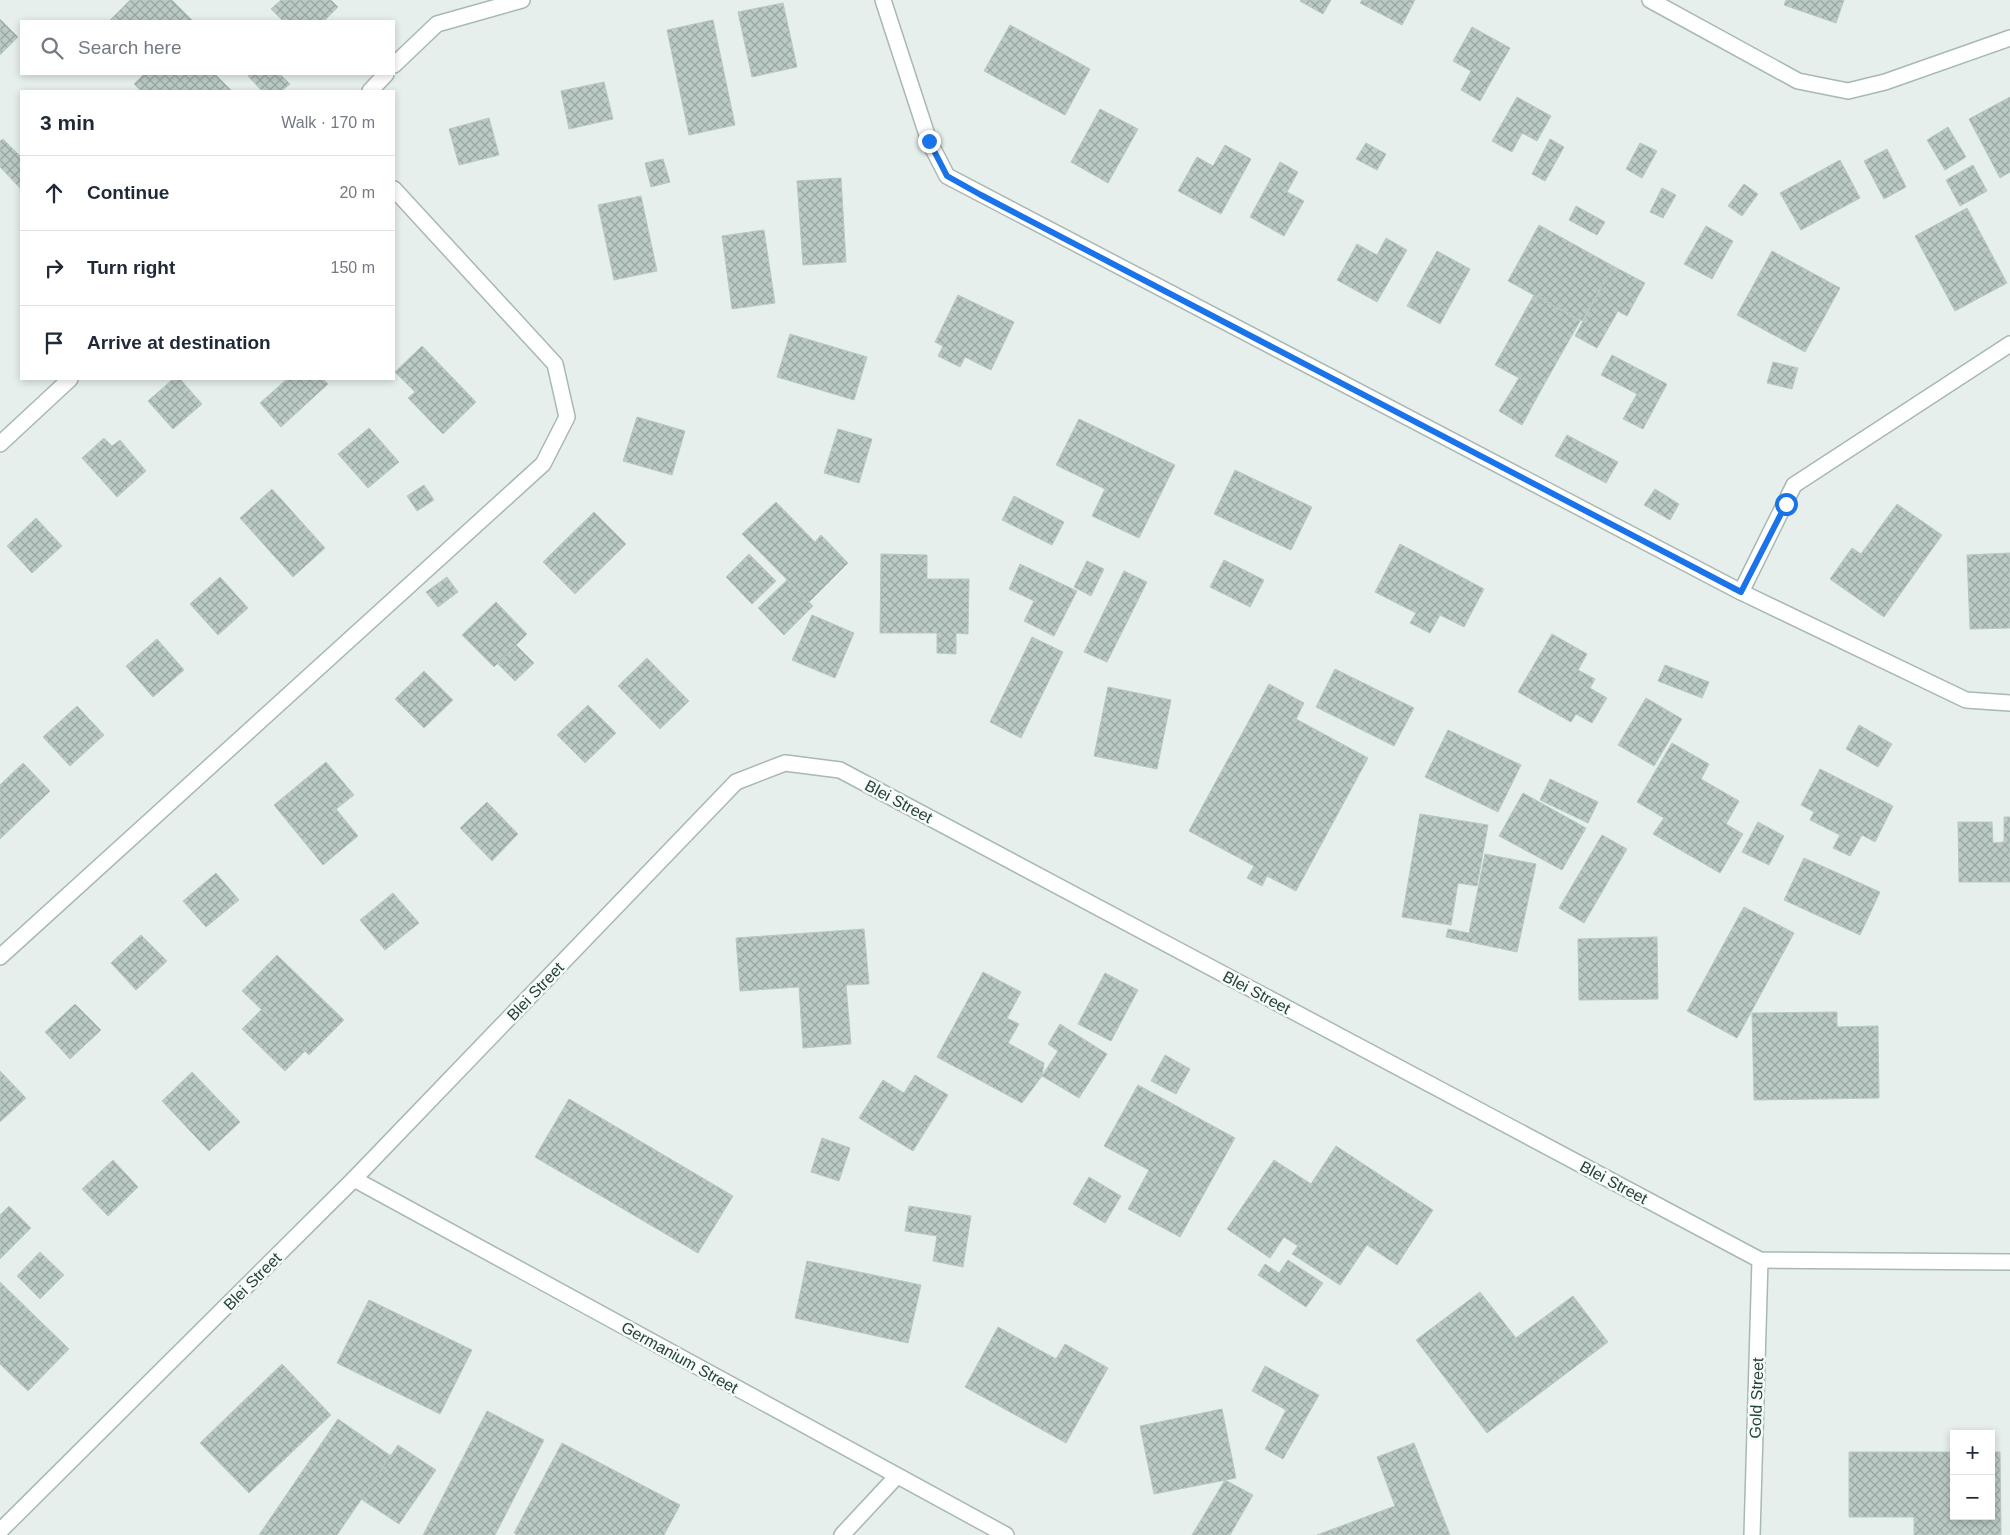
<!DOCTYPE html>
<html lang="en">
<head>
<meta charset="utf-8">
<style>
	body { margin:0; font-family:Helvetica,sans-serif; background:#f6f6f7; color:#1f2937 }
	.controls { position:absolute; right:15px; bottom:15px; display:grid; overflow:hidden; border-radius:0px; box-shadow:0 2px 8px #0003 }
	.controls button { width:45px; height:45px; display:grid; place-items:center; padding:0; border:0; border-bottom:1px solid #e0e1e3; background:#fff; color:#1f2937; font:25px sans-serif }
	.stop { position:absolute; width:15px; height:15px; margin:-11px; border:4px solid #1a73e8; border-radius:50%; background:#fff }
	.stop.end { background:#1a73e8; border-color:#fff; box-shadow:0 1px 5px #0008 }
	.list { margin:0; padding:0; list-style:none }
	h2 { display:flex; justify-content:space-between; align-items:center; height:65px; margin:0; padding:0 20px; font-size:21px }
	h2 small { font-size:16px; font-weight:400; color:#747a83 }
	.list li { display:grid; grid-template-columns:32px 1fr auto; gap:15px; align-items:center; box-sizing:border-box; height:75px; padding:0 20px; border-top:1px solid #e0e1e3 }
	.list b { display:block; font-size:19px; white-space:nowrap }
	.list em { font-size:16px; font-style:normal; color:#747a83 }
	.icon { flex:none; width:28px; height:28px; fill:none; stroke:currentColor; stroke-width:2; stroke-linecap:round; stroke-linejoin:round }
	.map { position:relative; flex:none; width:2010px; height:1535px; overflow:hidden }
	.search { position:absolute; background:#fff; box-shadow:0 2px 8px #0003; left:20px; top:20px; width:375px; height:55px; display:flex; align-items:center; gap:12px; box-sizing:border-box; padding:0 18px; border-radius:0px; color:#747a83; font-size:19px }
	.panel { position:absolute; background:#fff; box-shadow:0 2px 8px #0003; left:20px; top:90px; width:375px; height:290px; border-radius:0px }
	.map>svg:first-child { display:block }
	.building { fill:url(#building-cross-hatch); stroke:#b8c9c2 }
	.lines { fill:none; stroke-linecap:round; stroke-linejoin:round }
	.minor-casing { stroke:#a8b8b2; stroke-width:18 }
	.minor { stroke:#fff; stroke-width:15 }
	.route { stroke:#1a73e8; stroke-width:6 }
	.labels { text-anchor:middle; stroke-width:5; stroke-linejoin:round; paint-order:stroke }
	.street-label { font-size:16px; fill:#24423a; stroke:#f7fbf9 }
</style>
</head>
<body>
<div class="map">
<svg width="2010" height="1535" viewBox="0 0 2010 1535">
	<defs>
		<pattern id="building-cross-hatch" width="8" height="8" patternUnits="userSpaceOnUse" patternTransform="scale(1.25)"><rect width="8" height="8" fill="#bbcac4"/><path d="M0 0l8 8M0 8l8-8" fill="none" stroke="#98a6a0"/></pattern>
	</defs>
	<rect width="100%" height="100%" fill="#e6efeb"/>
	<g class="building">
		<polygon points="130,0 172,0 193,21 109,21"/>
		<polygon points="281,0 331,0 338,7 324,21 283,21 271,9"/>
		<polygon points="1301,0 1331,0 1323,14 1300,1"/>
		<polygon points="1362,0 1415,0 1402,25 1360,3"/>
		<polygon points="1786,0 1844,0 1836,23 1784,5"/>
		<polygon points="783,3 797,67 752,77 738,12"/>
		<polygon points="0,19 18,37 0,55"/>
		<polygon points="713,20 735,125 689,135 667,30"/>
		<polygon points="1010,25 1090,69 1065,115 984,71"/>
		<polygon points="1472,27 1510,48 1480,101 1461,90 1471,71 1453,61"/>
		<polygon points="144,74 215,74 232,91 141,91 134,84"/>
		<polygon points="250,74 280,74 290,84 281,91 262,91 248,76"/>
		<polygon points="604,82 613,119 569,129 561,91"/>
		<polygon points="1517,97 1551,116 1537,141 1522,133 1512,152 1492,141"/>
		<polygon points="2010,97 2010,172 2000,178 1969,119"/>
		<polygon points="1100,109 1138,129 1108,183 1071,162"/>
		<polygon points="489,118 499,155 459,165 449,129"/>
		<polygon points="1948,127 1966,157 1945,170 1927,140"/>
		<polygon points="3,139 21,157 21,189 0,167 0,141"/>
		<polygon points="1550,139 1564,147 1545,181 1532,174"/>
		<polygon points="1366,143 1386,154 1377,170 1356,159"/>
		<polygon points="1640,143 1657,151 1642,178 1626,169"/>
		<polygon points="1225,145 1251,159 1221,214 1178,191 1197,157 1213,166"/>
		<polygon points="1887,149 1906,187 1884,199 1864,161"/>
		<polygon points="663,159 670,182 651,187 645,163"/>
		<polygon points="1840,160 1860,198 1801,230 1780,193"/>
		<polygon points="1280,162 1298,172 1287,192 1304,201 1284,236 1250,217"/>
		<polygon points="1973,165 1987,191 1960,206 1946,180"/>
		<polygon points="841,178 846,262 803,265 797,181"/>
		<polygon points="1744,184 1758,194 1742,216 1728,206"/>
		<polygon points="1662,188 1676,195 1663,218 1650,212"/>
		<polygon points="641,196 657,271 614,280 598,205"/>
		<polygon points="1576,206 1605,222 1597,235 1569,220"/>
		<polygon points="1967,208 2007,283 1955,311 1915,236"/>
		<polygon points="1539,225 1613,266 1582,321 1508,281"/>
		<polygon points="1706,226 1733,241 1712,279 1684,264"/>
		<polygon points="764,230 775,303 732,309 722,236"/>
		<polygon points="1386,238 1407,250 1377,302 1337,280 1357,244 1377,255"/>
		<polygon points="1437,251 1470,269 1440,324 1407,306"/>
		<polygon points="1772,251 1840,288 1805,352 1737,315"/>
		<polygon points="1613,266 1645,283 1627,316 1618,311 1597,348 1575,336"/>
		<polygon points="958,295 1014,322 991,370 965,357 960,367 938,356 943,346 935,342"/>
		<polygon points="1534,295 1580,321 1541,390 1495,365"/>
		<polygon points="790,334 867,357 854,400 777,377"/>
		<polygon points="422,346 476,402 443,434 408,398 415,392 395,372"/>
		<polygon points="1612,355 1667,384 1643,429 1623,419 1637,394 1601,375"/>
		<polygon points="1773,362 1798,368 1792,389 1767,383"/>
		<polygon points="1519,378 1541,390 1522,425 1499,411"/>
		<polygon points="173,379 180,379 202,404 173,429 148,401"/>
		<polygon points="287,379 323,379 328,384 281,427 260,403"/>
		<polygon points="637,417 685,431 672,475 623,461"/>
		<polygon points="1079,419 1175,465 1139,538 1092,516 1105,489 1056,465"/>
		<polygon points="369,428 399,462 368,488 338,454"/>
		<polygon points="838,429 872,439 859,483 824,473"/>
		<polygon points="1567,435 1618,462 1606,483 1555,456"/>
		<polygon points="104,438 112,446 120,440 146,471 117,497 82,458"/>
		<polygon points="1235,470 1312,507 1291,550 1214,514"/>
		<polygon points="424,485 434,500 417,511 407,496"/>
		<polygon points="272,489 325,548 293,577 240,518"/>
		<polygon points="1655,489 1679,504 1670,520 1644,505"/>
		<polygon points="1014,496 1064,522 1052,545 1002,520"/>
		<polygon points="776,502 815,542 821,535 848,563 809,602 742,534"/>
		<polygon points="1897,504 1942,535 1884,617 1830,579 1852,548 1861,554"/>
		<polygon points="594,512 626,544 575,594 543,562"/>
		<polygon points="36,518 62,546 32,573 7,546"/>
		<polygon points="1400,544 1484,589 1464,627 1440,615 1430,633 1410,623 1416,613 1375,592"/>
		<polygon points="2010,553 2010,628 1970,629 1967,555"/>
		<polygon points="749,554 776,581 752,604 726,577"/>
		<polygon points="881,554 927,555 927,579 969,579 968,634 956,633 956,654 937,653 937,633 880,633"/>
		<polygon points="1224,560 1264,580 1250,607 1210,587"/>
		<polygon points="1087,561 1104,569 1091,596 1074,587"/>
		<polygon points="1020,564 1077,591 1054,636 1024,621 1034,601 1009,589"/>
		<polygon points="1124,571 1147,582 1107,662 1084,652"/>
		<polygon points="220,577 248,608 218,635 190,604"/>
		<polygon points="447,577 458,592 438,607 426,592"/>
		<polygon points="787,580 813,606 784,635 758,608"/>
		<polygon points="496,602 527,634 494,667 462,635"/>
		<polygon points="812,615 854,633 835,678 792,660"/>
		<polygon points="1552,634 1587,654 1578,670 1595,679 1590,688 1607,698 1592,723 1576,714 1571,722 1518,692"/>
		<polygon points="1032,637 1063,652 1021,738 990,722"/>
		<polygon points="157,639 184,670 153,697 126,666"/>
		<polygon points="516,645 534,663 515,681 497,663"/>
		<polygon points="647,658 689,701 660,729 618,686"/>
		<polygon points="1665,665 1709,682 1702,698 1658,681"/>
		<polygon points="1335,669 1414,708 1394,746 1316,707"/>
		<polygon points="424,671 453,700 424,728 395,699"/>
		<polygon points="1269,684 1304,703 1296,719 1368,758 1296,891 1267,876 1262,886 1247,878 1254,866 1189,831"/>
		<polygon points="1108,687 1171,700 1157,769 1094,756"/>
		<polygon points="1646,698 1682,719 1654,766 1618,745"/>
		<polygon points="588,705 616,733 585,763 557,735"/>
		<polygon points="77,706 104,735 70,766 43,737"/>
		<polygon points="1859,725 1892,744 1878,767 1846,749"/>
		<polygon points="1448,730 1521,765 1498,812 1425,777"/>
		<polygon points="1672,743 1709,764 1701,779 1739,801 1726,824 1743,834 1720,873 1653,834 1664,818 1637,802"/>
		<polygon points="326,762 354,795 336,809 358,836 323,865 274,805"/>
		<polygon points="23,763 50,791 0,839 0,785"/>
		<polygon points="1820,769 1893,806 1875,842 1862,835 1850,856 1833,848 1840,835 1810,820 1814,812 1801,805"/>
		<polygon points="1550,779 1598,802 1588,823 1540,800"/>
		<polygon points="1523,793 1586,828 1562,870 1499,836"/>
		<polygon points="487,802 518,834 492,861 460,828"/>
		<polygon points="1420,814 1488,825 1477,886 1458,883 1451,925 1402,917"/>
		<polygon points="2004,817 2010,817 2010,882 1959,882 1958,822 1992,822 1993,843 2004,842"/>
		<polygon points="1758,822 1784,836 1769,865 1742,852"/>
		<polygon points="1602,835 1627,849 1584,923 1559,908"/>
		<polygon points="1485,854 1536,864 1517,952 1446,937 1448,929 1469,933"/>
		<polygon points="1804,858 1880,892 1860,935 1784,900"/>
		<polygon points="216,873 239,900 206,927 183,901"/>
		<polygon points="393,893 419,923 385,950 360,920"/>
		<polygon points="1744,907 1794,933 1737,1038 1687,1011"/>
		<polygon points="864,929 869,984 846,985 851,1044 803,1048 799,987 740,991 736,938"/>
		<polygon points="141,935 167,961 136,990 111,963"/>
		<polygon points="1657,937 1658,999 1579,1000 1578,939"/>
		<polygon points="277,955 344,1020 309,1055 242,991"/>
		<polygon points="983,972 1021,992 1007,1018 1019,1024 1008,1043 1044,1063 1042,1076 1022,1103 937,1057"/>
		<polygon points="1105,973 1138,990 1111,1041 1078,1024"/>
		<polygon points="75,1004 101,1030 70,1059 45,1032"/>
		<polygon points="262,1009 305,1051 285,1071 242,1029"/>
		<polygon points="1837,1012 1837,1027 1878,1026 1879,1098 1754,1100 1752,1013"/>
		<polygon points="1060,1024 1107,1054 1079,1098 1042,1076 1058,1051 1048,1044"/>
		<polygon points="1165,1055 1190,1069 1176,1094 1151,1081"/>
		<polygon points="0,1071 26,1098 0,1122"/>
		<polygon points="192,1072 240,1122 209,1151 162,1101"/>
		<polygon points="915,1075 948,1095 913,1151 859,1118 883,1080 904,1093"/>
		<polygon points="1138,1085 1235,1138 1180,1237 1128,1209 1149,1170 1104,1146"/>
		<polygon points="569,1099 733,1196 698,1253 535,1157"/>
		<polygon points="822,1138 850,1148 839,1181 811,1172"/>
		<polygon points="1336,1146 1433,1210 1397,1265 1367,1245 1340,1285 1292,1254 1298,1246 1284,1237 1270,1258 1227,1229 1274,1160 1311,1184"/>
		<polygon points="113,1160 138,1187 108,1216 82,1189"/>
		<polygon points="1089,1177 1121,1196 1105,1223 1073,1204"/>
		<polygon points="9,1206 31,1228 0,1259 0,1215"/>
		<polygon points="909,1206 971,1216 963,1267 933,1261 937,1236 905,1231"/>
		<polygon points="40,1252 64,1275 40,1299 17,1276"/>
		<polygon points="1288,1260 1323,1283 1306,1307 1258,1275 1265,1264 1279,1273"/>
		<polygon points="807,1261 921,1285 908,1343 795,1318"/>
		<polygon points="0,1282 69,1349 28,1391 0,1364"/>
		<polygon points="1480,1292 1516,1338 1573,1296 1608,1342 1487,1433 1416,1340"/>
		<polygon points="369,1300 472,1350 440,1414 337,1363"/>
		<polygon points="998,1327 1056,1359 1065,1344 1108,1368 1066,1443 965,1387"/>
		<polygon points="282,1364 331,1415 249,1493 200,1443"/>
		<polygon points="1265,1366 1319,1395 1283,1459 1265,1449 1286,1410 1252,1391"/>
		<polygon points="1222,1409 1236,1478 1154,1494 1140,1426"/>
		<polygon points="487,1411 544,1440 495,1535 423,1535"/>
		<polygon points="338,1419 391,1456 337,1535 259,1535"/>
		<polygon points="562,1443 680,1505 664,1535 517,1535 514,1533"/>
		<polygon points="1414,1443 1450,1535 1317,1535 1395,1506 1377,1457"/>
		<polygon points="398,1445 436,1470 399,1524 361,1499"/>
		<polygon points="1849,1452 1954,1452 1954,1516 1991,1516 1991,1452 2000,1452 2001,1535 1914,1535 1914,1517 1849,1517"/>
		<polygon points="1225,1480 1253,1495 1230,1535 1192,1535"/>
	</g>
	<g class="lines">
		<g class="minor-casing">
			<g id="minor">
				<polyline points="883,0 929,141 947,176 1741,592 1966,700 2010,703"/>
				<polyline points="1650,0 1798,81 1848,91 1885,82 2010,38"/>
				<polyline points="394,65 437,24 522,0"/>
				<polyline points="370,91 386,74"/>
				<polyline points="0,444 70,379"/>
				<polyline points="1741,592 1794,485 2010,344"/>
				<polyline points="0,957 543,464 567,417 555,364 394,189"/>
				<polyline points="354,1179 1006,1535"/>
				<polyline points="0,1531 354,1179 736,782 785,763 840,770 1760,1260 2010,1262"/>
				<polyline points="842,1535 897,1476"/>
				<polyline points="1752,1535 1760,1260"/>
			</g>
		</g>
		<use href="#minor" class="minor"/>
	</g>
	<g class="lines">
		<polyline class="route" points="929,141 947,176 981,195 1741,592 1786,504"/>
	</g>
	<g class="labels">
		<g class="street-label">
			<text transform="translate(899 801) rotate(28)" y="6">Blei Street</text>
			<text transform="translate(535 991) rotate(-46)" y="6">Blei Street</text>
			<text transform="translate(1257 992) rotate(28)" y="6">Blei Street</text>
			<text transform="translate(1614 1182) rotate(28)" y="6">Blei Street</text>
			<text transform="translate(252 1281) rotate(-45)" y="6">Blei Street</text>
			<text transform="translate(680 1357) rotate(29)" y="6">Germanium Street</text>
			<text transform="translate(1756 1398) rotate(-88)" y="6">Gold Street</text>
		</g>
	</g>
</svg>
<div class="controls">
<button>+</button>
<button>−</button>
</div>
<div class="stop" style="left:1786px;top:504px"></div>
<div class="stop end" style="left:929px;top:141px"></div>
<div class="search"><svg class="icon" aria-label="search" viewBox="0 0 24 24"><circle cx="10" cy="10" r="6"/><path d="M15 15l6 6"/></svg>Search here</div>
<section class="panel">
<h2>3 min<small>Walk · 170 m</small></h2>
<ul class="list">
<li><svg class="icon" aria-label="ahead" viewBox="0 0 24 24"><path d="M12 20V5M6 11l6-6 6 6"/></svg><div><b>Continue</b></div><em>20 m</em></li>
<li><svg class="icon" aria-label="right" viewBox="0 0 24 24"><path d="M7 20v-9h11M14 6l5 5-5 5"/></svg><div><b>Turn right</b></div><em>150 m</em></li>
<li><svg class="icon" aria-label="arrive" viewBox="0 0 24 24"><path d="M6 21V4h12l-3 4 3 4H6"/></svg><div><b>Arrive at destination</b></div></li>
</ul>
</section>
</div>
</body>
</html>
